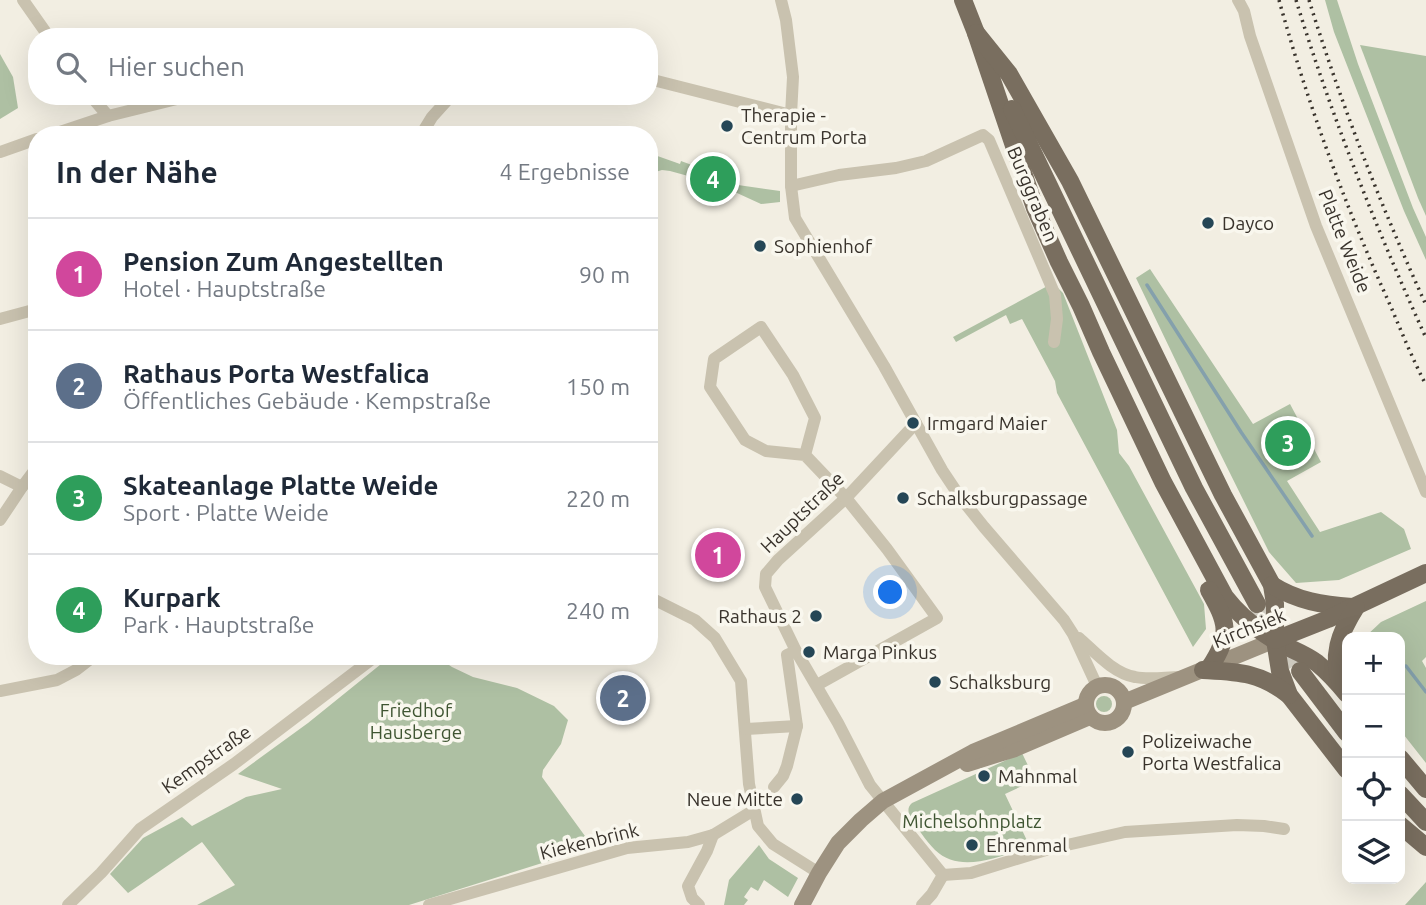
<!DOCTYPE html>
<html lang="de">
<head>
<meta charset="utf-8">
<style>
	body { margin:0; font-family:Ubuntu,sans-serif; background:#f2f2f3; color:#1f2937 }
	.controls { position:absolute; right:21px; bottom:21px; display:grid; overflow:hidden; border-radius:14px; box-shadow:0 7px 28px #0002 }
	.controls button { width:63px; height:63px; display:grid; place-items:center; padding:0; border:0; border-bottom:2px solid #e0e1e3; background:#fff; color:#1f2937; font:35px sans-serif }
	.you { position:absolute; left:891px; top:593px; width:24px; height:24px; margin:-18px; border:5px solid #fff; border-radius:50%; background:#1a73e8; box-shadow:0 0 0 10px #1a73e833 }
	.badge { display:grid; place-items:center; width:46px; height:46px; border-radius:50%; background:#0f766e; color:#fff; font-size:23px; font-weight:700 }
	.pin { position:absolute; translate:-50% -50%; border:4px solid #fff; box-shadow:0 2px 7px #0006 }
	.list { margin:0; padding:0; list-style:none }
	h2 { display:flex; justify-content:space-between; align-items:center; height:91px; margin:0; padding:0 28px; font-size:30px }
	h2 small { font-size:23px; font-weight:400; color:#747a83 }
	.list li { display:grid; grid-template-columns:46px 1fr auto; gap:21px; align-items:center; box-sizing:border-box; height:112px; padding:0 28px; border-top:2px solid #e0e1e3 }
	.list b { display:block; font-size:26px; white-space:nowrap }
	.list p { margin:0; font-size:23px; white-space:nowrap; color:#747a83 }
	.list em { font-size:23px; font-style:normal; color:#747a83 }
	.icon { flex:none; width:38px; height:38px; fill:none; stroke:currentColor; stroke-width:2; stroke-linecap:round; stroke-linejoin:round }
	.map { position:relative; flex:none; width:1426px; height:905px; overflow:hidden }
	.search { position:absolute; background:#fff; box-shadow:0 7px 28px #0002; left:28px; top:28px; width:630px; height:77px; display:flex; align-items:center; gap:18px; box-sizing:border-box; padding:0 24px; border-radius:28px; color:#747a83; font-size:26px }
	.panel { position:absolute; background:#fff; box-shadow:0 7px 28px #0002; left:28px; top:126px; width:630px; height:539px; border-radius:28px }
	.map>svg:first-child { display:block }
	.green { fill:#aec0a3 }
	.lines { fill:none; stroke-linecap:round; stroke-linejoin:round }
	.stream { stroke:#84a0ac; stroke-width:3.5 }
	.primary-tunnel { stroke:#cdc9be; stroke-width:18; stroke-dasharray:18 9; stroke-linecap:butt }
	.street { stroke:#c9c2af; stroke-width:12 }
	.secondary { stroke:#9d9280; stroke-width:16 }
	.primary { stroke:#796e5f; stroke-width:18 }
	.rail { stroke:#39332c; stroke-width:3.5; stroke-dasharray:2 5; stroke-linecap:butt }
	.poi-dot { fill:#254656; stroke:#f9f7ee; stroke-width:2.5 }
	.labels { text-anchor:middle; stroke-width:7; stroke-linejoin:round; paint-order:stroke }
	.poi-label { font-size:19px; fill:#39332c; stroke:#f9f7ee; text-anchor:start }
	.street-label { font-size:19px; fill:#39332c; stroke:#f9f7ee }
	.park-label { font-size:19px; fill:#3f5532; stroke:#f9f7ee }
</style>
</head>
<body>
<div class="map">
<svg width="1426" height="905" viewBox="0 0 1426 905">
	<rect width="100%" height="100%" fill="#f2eee2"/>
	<g class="green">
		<polygon points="1325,0 1337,0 1358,64 1413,208 1426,237 1426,260 1404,211 1334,32"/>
		<polygon points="1360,45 1426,56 1426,216 1418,198"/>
		<polygon points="0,54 13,77 18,108 0,119"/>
		<polygon points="649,153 680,164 681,161 727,178 726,181 738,185 780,191 780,202 761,204 737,193 728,191 721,185 670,171 662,170 649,174"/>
		<polygon points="1150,269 1253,424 1290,404 1321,462 1287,481 1320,532 1381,512 1404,529 1411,549 1339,580 1296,583 1269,552 1218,449 1136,278"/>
		<polygon points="1053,283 1063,293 1117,430 1119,453 1129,466 1204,604 1206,629 1193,647 1057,393 1055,381 1022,319 1010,324 1006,315 956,342 953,337"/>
		<polygon points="1426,601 1426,657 1422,661 1426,668 1426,763 1400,730 1400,637 1365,637 1381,622"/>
		<polygon points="391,656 436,656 452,667 473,677 517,688 554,706 568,720 561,744 543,770 542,777 593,847 409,905 197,905 235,885 202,842 128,893 110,874 143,838 182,817 192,826 246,797 282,789 238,774 308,723"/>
		<circle cx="1104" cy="704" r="8"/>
		<path d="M1022 753 1035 780 1005 794 1030 847C1001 855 961 875 935 850 925 840 917 827 909 815 908 809 908 807 912 803Z"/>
		<polygon points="759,845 769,859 798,878 788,897 764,880 758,891 751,887 744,897 748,900 744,905 724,905 729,880"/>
		<polygon points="1426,882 1426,905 1405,905"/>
	</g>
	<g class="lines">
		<g class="stream">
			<polyline points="1147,285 1241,432 1312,536"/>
			<polyline points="1406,666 1426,692"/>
		</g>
		<polyline class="primary-tunnel" points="1257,604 1300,671"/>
		<g class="street">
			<polyline points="23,0 49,37"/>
			<polyline points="781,0 786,20 793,77 791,115 791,186 795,218 884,366 942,470 960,497 984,527 1064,620 1073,634 1097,686"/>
			<polyline points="1238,0 1244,11 1250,36 1316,226 1426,492"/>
			<polyline points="649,79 791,115"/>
			<polyline points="91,96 108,116"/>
			<polyline points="51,135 108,116 189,96"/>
			<polyline points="421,135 432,117 451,96"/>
			<polyline points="0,152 37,139"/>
			<polyline points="791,186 839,175 896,168 926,161 983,135 989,140 1055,295 1057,319 1054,342"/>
			<polyline points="0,319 37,309"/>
			<polyline points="916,423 846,498 778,560 766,574 765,587 796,651 838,723 870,785 943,875"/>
			<polyline points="805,455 766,451 745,440 710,387 714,359 761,327 793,375 815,418 805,455 846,498 887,549 937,618 817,685"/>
			<polyline points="0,476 22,487 37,467"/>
			<polyline points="0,520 22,487"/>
			<polyline points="649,597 695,620 715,638 741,681 749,784 758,826 773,844 819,873"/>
			<path d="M1079 638C1095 652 1113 673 1135 677 1149 680 1166 677 1180 677"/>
			<polyline points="0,691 57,680 76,670 94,656"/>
			<polyline points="746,729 797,726"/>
			<polyline points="774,787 783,776 787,766 797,726 787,655 796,651"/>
			<polyline points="943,875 971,873 1049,849 1125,832 1237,825 1264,826 1284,829"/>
			<polyline points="68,905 101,873 140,829 234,764 376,656"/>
			<polyline points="429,905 627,848 688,842 713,835 754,810"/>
			<polyline points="699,905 692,898 688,886 707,851 713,835"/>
			<polyline points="922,905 932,894 943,875"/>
		</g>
		<g class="secondary">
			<circle cx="1105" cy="704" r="19"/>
			<polyline points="1124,702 1275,640"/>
			<polyline points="967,764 1015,749 1090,717"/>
			<polyline points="802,905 819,873 838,843 861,820 883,801 973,752 1085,705"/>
		</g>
		<g class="primary">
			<path d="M963 0 976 33 1035 208 1059 262 1081 306 1101 352 1163 482 1225 597C1238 614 1255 628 1274 640 1287 648 1304 653 1317 663 1328 672 1338 683 1347 694"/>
			<polyline points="976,33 1009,74 1070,181 1223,495 1272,585 1275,604 1275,640 1280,671 1289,695 1347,770"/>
			<polyline points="1012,109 1194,488 1257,604"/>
			<path d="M1272 585C1297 601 1323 605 1352 607"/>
			<path d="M1209 590C1227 622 1232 634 1210 667"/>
			<polyline points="1275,640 1328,619 1426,573"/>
			<path d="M1203 670C1239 672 1259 672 1289 695"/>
			<polyline points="1300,671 1347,733"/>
			<path d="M1342 686C1330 657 1340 632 1356 607"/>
			<polyline points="1400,758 1426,789"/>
			<polyline points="1400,794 1426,822"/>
			<polyline points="1400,825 1426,847"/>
		</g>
		<g class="rail">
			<path d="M1279 0C1308 105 1346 208 1391 307 1402 333 1413 360 1426 385"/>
			<path d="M1296 0C1331 115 1376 228 1426 338"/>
			<path d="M1309 0C1341 104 1381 206 1426 305"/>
		</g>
	</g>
	<g class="poi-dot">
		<circle cx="727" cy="126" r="7"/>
		<circle cx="1208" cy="223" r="7"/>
		<circle cx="760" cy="246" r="7"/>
		<circle cx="913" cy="423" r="7"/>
		<circle cx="903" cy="498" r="7"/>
		<circle cx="816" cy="616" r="7"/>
		<circle cx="809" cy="652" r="7"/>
		<circle cx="935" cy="682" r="7"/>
		<circle cx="1128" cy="752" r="7"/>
		<circle cx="984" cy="776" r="7"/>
		<circle cx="797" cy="799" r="7"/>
		<circle cx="972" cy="845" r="7"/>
	</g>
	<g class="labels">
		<g class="poi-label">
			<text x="741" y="122">Therapie -<tspan x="741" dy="22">Centrum Porta</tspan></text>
			<text x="1222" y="230">Dayco</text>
			<text x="774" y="253">Sophienhof</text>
			<text x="927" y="430">Irmgard Maier</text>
			<text x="917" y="505">Schalksburgpassage</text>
			<text x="802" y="623" text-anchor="end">Rathaus 2</text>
			<text x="823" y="659">Marga Pinkus</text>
			<text x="949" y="689">Schalksburg</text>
			<text x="1142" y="748">Polizeiwache<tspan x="1142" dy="22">Porta Westfalica</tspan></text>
			<text x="998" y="783">Mahnmal</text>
			<text x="783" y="806" text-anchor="end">Neue Mitte</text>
			<text x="986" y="852">Ehrenmal</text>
		</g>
		<g class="street-label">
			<text transform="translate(1033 194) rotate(67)" y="7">Burggraben</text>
			<text transform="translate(1345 241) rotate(68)" y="7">Platte Weide</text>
			<text transform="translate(802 512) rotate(-44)" y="7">Hauptstraße</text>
			<text transform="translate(1249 628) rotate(-22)" y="7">Kirchsiek</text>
			<text transform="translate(206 759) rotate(-35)" y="7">Kempstraße</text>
			<text transform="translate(589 841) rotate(-14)" y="7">Kiekenbrink</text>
		</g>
		<g class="park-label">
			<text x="416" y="717">Friedhof<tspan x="416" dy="22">Hausberge</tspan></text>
			<text x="972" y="828">Michelsohnplatz</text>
		</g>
	</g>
</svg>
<div class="controls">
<button>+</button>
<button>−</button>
<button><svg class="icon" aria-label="locate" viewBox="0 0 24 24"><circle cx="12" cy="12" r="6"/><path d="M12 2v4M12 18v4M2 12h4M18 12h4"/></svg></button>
<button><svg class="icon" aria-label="layers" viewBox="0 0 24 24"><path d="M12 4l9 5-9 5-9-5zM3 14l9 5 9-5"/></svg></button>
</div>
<div class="you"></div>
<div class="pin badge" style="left:718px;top:555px;background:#d1479c">1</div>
<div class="pin badge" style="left:623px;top:698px;background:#5c6f8a">2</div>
<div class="pin badge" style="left:1288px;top:443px;background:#2e9e5b">3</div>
<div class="pin badge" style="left:713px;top:179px;background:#2e9e5b">4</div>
<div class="search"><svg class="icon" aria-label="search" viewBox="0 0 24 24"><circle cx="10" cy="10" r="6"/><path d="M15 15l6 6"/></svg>Hier suchen</div>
<section class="panel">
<h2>In der Nähe<small>4 Ergebnisse</small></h2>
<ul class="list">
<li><span class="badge" style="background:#d1479c">1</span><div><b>Pension Zum Angestellten</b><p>Hotel · Hauptstraße</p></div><em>90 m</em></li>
<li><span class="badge" style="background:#5c6f8a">2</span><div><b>Rathaus Porta Westfalica</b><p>Öffentliches Gebäude · Kempstraße</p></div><em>150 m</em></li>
<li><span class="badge" style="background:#2e9e5b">3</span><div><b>Skateanlage Platte Weide</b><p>Sport · Platte Weide</p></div><em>220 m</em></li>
<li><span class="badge" style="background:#2e9e5b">4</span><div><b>Kurpark</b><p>Park · Hauptstraße</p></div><em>240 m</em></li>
</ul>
</section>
</div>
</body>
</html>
